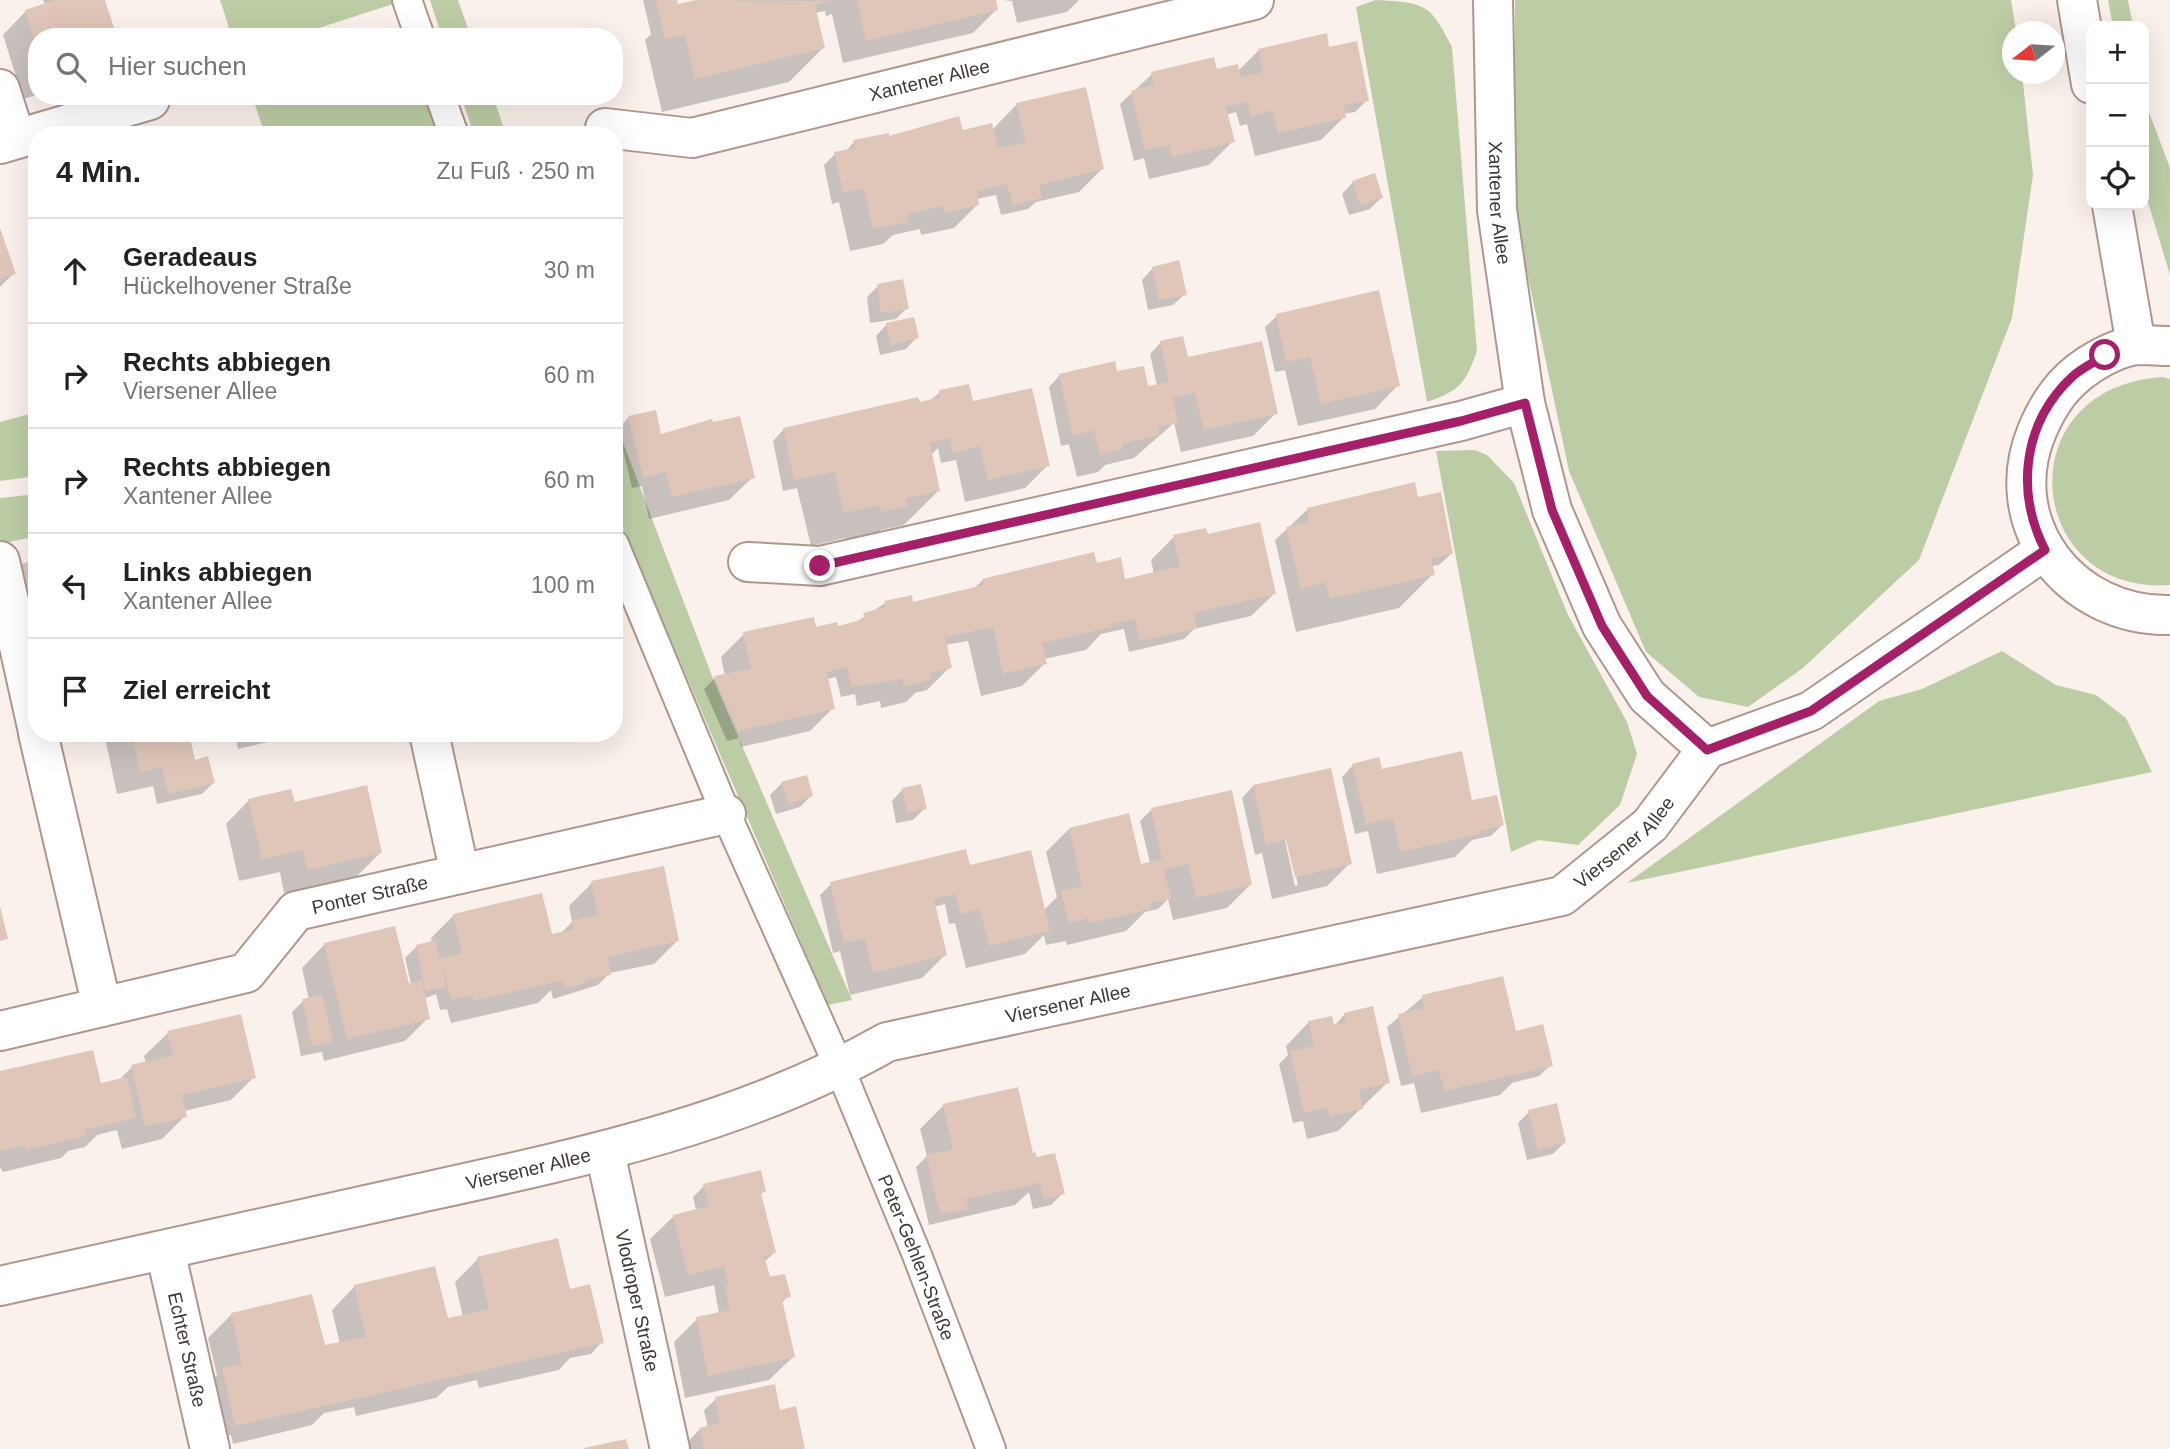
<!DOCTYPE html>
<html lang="de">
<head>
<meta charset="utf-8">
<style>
	body { margin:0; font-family:Arial,sans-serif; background:#f2f2f2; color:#222 }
	.controls { position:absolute; right:21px; top:21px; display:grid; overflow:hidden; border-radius:14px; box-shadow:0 7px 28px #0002 }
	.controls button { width:63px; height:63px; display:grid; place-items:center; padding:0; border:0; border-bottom:2px solid #e0e0e0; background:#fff; color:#222; font:35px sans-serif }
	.compass { position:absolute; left:2002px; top:21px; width:63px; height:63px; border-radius:50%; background:#fff; box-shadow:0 7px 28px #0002; rotate:253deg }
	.stop { position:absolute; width:21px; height:21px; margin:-16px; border:5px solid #a61f69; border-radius:50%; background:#fff }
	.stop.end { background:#a61f69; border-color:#fff; box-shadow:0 2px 7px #0008 }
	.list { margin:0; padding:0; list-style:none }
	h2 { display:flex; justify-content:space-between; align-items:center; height:91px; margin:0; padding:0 28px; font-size:30px }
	h2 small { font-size:23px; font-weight:400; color:#767676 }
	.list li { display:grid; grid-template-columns:46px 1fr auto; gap:21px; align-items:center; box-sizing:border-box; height:105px; padding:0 28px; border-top:2px solid #e0e0e0 }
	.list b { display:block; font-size:26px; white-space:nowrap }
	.list p { margin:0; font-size:23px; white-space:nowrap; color:#767676 }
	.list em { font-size:23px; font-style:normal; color:#767676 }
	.icon { flex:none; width:38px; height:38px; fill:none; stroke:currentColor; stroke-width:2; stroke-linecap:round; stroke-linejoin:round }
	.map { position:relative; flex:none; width:2170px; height:1449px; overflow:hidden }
	.search { position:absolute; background:#fff; box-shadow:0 7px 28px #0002; left:28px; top:28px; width:595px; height:77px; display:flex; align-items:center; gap:18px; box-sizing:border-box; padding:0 24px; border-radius:28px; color:#767676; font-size:26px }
	.panel { position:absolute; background:#fff; box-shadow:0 7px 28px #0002; left:28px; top:126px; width:595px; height:616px; border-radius:28px }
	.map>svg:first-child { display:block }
	.green { fill:#bccda5 }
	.shadow { fill:#0003; fill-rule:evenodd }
	.building { fill:#dfc6b9 }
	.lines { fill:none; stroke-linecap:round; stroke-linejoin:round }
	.service-casing { stroke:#af978c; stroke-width:32 }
	.minor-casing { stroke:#af978c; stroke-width:42 }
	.secondary-casing { stroke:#af978c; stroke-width:42 }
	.service { stroke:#fff; stroke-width:28 }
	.minor { stroke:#fff; stroke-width:38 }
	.secondary { stroke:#fff; stroke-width:38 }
	.route { stroke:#a61f69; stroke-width:9 }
	.labels { text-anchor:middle; stroke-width:6; stroke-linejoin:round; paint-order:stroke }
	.street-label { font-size:19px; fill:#413732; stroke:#fff }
</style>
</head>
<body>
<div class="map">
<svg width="2170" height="1449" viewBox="0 0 2170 1449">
	<rect width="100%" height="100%" fill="#fbf1ec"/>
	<g class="green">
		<polygon points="220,0 392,0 393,4 291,37 232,37"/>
		<polygon points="430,0 458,0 471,37 442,37"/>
		<path d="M1376 0C1425 3 1430 3 1452 47L1477 351C1465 384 1461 390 1427 402L1356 7Z"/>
		<polygon points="1515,0 2011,0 2016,31 2012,32 2012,74 2022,74 2033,175 2012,318 1919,560 1803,668 1748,707 1699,697 1646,652 1569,471 1515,215"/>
		<polygon points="2108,0 2128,0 2133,26 2113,26"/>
		<polygon points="2144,82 2149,112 2170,168 2170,275 2144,189"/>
		<polygon points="252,96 425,96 439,135 265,135"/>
		<polygon points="461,96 493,96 506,135 474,135"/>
		<path d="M2163 377 2170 379V585C2025 596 2004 387 2163 377Z"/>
		<polygon points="37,412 37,476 0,481 0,422"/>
		<polygon points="614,419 712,676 852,1000 828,1005 614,508"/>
		<polygon points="1475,450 1487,455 1514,483 1568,615 1627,722 1637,754 1620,805 1578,845 1538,840 1511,852 1436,451"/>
		<polygon points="37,494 37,536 0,544 0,498"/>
		<polygon points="2002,651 2056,685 2096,695 2126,718 2152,772 1627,883 1879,701 1922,689"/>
	</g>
	<g class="shadow">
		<polygon points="43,0 103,0 37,37 37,95 23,99 3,35 26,11 45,5"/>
		<polygon points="643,0 675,0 677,8 704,0 994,0 996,10 973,33 843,63 832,14 826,16 825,11 815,13 823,48 789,82 662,112 645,40 651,34"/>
		<polygon points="1003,0 1079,0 1067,12 1017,23 1012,1"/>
		<polygon points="1325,35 1329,49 1367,100 1355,112 1343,114 1344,117 1321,140 1255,156 1247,124 1240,126 1236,112 1226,115 1233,141 1209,165 1149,179 1144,158 1134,161 1120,104 1152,74 1238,71 1258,51"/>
		<polygon points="1017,104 1102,169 1079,192 1036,202 1028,209 1001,215 996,195 976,199 977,205 954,228 921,235 920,229 893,235 883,244 850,251 839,202 832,204 824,165 835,154 845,152 854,142 992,130"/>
		<polygon points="1353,182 1381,198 1370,209 1349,215 1342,194"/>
		<polygon points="37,195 37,248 29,226 34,221 28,203"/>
		<polygon points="0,232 14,273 0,287"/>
		<polygon points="1153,268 1185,294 1173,305 1148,310 1142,280"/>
		<polygon points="878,286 907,308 896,319 870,323 867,297"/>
		<polygon points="1277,316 1398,385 1375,409 1298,426 1285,370 1275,372 1265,327"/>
		<polygon points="887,324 917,337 906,349 880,355 876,336"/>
		<polygon points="1161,342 1276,413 1253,436 1181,452 1174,423 1134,458 1105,465 1098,472 1077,477 1069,444 1061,446 1049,387 1060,375 1116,373 1146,388 1157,386 1150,354"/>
		<polygon points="940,392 971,400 1048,465 1025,488 965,502 956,460 941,463 938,448 931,455 938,491 904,525 881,530 871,539 848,545 845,538 811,546 797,488 783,491 773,441 784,429 918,404 930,401"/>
		<polygon points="629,417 654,438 753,477 729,500 649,519 642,486 632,488 618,429"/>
		<polygon points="1417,500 1451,554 1439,565 1432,566 1433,574 1399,608 1296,632 1275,540 1307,510"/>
		<polygon points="1207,536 1275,593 1251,616 1194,629 1184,639 1129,652 1124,629 1101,634 1086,650 1044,659 1045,663 1022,686 981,696 968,641 945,645 950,667 927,690 915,693 906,702 881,708 880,701 857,706 855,694 841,697 836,677 827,679 833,708 810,731 741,747 739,738 727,741 704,689 715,678 725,676 721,657 744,634 837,628 855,623 885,603 912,604 973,589 983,580 1096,567 1124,581 1154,574 1151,560 1174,537"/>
		<polygon points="104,733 187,733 193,762 213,783 202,794 157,804 153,786 117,794"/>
		<polygon points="235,733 305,733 238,749"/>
		<polygon points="1353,765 1472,802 1502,825 1491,836 1472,840 1455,857 1377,874 1368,831 1355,834 1342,777"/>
		<path d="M1329 770 1350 863 1327 886 1272 899 1262 853 1255 855 1242 798 1253 786ZM1275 795H1278L1298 885 1295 886Z"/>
		<polygon points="782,783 811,796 800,807 776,814 770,795"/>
		<polygon points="903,789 925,808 913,820 896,823 892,801"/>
		<polygon points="249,800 294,805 380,853 357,876 284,893 280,872 239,881 226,824"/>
		<polygon points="1151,810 1250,885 1227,908 1173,920 1168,899 1158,909 1145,912 1126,931 1067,945 1066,941 1046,945 1044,935 1025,954 966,968 955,923 949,924 945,904 934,907 945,955 922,978 850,995 840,951 833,953 820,895 831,884 969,868 1044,910 1057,897 1046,852 1069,829 1139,867 1150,863 1140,821"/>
		<polygon points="592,883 678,940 654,964 610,973 598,985 553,999 551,990 538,1003 451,1023 447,1009 440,1010 436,994 424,999 428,1018 405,1041 324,1061 322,1052 301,1056 292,1012 303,1001 309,1000 302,968 325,944 411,984 405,958 417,946 432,943 431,938 454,915 551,937 561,933 572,922 569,906"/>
		<polygon points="1423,997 1515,1034 1551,1065 1539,1076 1512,1083 1500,1095 1421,1113 1414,1083 1401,1086 1387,1027"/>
		<polygon points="1345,1014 1388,1082 1338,1131 1307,1139 1303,1121 1293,1123 1279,1064 1288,1055 1286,1046 1309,1022 1333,1027"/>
		<polygon points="168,1033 254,1077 231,1100 184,1111 185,1116 162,1139 122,1149 117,1130 97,1135 85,1147 68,1151 61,1158 3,1172 0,1167 0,1073 100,1087 118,1081 132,1067 146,1063 144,1056"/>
		<polygon points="944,1105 1035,1159 1063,1193 1051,1205 1033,1209 1029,1192 1015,1205 929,1225 916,1167 927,1156 920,1129"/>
		<polygon points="1529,1112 1564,1143 1553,1154 1527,1160 1518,1123"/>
		<polygon points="704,1186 764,1191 760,1195 774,1253 764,1262 769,1279 789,1296 781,1303 793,1357 769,1380 685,1398 674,1342 697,1319 719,1314 714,1285 665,1297 650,1239 674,1216 696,1210 693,1197"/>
		<polygon points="478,1259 569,1291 602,1342 591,1354 570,1358 559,1370 479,1388 477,1380 448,1387 436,1398 356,1416 354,1407 324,1413 312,1425 233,1444 231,1435 224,1436 211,1381 217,1375 208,1338 232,1314 323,1349 340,1344 332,1310 355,1286 446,1322 463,1317 455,1282"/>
		<polygon points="716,1399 803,1449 681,1449 700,1429 708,1428 704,1410"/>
	</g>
	<g class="building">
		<polygon points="55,0 105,0 117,37 37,37 36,46 25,10"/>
		<polygon points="656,0 677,0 678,4 696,0 833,1 815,5 825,48 695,79 685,35 665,39"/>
		<polygon points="857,0 996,0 998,10 866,41"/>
		<polygon points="1327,33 1329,47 1357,41 1369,101 1344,105 1346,118 1278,133 1272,111 1251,116 1248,102 1226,107 1235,142 1172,157 1169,145 1145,150 1131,91 1154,85 1151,72 1214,57 1217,69 1238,64 1241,77 1263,72 1258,49"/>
		<polygon points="1086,87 1104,169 1039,185 1042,198 1013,205 1007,184 977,191 979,205 944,213 943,206 907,214 908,222 873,229 864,188 843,193 834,152 855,148 853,140 889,133 889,136 959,116 963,130 992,123 998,148 1026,142 1016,103"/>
		<polygon points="1375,173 1383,198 1360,205 1352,181"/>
		<polygon points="0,228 16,274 0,279"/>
		<polygon points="1179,260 1187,295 1159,300 1152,267"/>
		<polygon points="903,279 909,309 881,313 877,284"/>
		<polygon points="1379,290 1400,386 1321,404 1310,357 1286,362 1276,314"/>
		<polygon points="914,317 919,338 891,345 886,323"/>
		<polygon points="1183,336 1188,357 1262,341 1278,414 1204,430 1195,393 1173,398 1178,423 1158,427 1160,435 1122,444 1123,449 1100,455 1094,430 1073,436 1059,374 1115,361 1117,371 1144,366 1148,386 1169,382 1160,341"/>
		<polygon points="969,384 973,401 1032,388 1050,466 988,480 980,446 952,453 950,438 930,443 940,491 905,499 907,506 882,512 879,505 844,513 835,472 794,480 783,428 918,397 920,402 940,397 939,390"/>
		<polygon points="656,410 661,434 712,419 713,422 740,416 755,478 672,497 666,472 643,478 628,416"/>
		<polygon points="1415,482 1418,497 1441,492 1453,554 1431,558 1435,575 1330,599 1325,582 1301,589 1286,527 1309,522 1307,508"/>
		<polygon points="1260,522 1276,594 1194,613 1197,628 1140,641 1135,619 1111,624 1111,627 1042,643 1047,664 1003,674 993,627 946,637 943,627 952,668 929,673 931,680 904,686 903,679 852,687 847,667 827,672 835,709 738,731 714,676 751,669 743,632 814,617 816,627 837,622 838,626 865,619 863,613 886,607 884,601 912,595 913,602 983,585 982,579 1094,552 1097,563 1121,557 1125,579 1180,566 1173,535 1206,528 1208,534"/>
		<polygon points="37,560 37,623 23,626 9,567"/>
		<polygon points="132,733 189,733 195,760 208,756 215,783 168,794 162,767 140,772"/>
		<polygon points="1462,751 1472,800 1497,795 1504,825 1480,831 1480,834 1400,852 1393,818 1366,824 1352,764 1379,757 1382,769"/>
		<polygon points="1331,768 1352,864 1295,877 1286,840 1266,844 1253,785"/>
		<polygon points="807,775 813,796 788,804 781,782"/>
		<polygon points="921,784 927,809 907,812 902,788"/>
		<polygon points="367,785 382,853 307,870 303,850 262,859 248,799 291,789 295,802"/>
		<polygon points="1232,790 1252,885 1196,898 1188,864 1164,869 1171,899 1150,903 1151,909 1090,923 1089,918 1069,923 1061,891 1082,886 1069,828 1129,813 1141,864 1162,859 1151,808"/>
		<polygon points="966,849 970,865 1031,850 1050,931 989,946 980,909 960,914 956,894 934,899 947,955 873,973 865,938 844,943 830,882"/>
		<polygon points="664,866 679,941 608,957 611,975 586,980 586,983 564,988 563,980 474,1001 472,995 451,1000 442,961 446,987 425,991 416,945 436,940 440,959 462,953 453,914 542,893 552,934 574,929 572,920 598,915 591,881"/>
		<polygon points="0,906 8,939 0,941"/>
		<polygon points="395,926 409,984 422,980 430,1019 347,1039 324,943"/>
		<polygon points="1503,976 1516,1031 1543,1024 1553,1066 1444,1091 1439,1070 1412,1076 1398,1014 1424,1008 1422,995"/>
		<polygon points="322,995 333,1041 312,1046 302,999"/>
		<polygon points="1373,1006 1390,1083 1359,1090 1363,1109 1330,1116 1328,1107 1304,1113 1290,1051 1314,1046 1308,1021 1332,1016 1334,1025 1346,1022 1344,1013"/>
		<polygon points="241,1014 256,1078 182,1095 187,1117 145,1127 131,1065 173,1055 167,1031"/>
		<polygon points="93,1050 101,1083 127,1077 136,1118 85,1130 86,1136 57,1143 25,1150 25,1145 0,1151 0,1071"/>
		<polygon points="1018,1087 1033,1153 1036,1152 1036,1157 1055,1153 1065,1194 1044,1199 1040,1183 966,1199 969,1209 940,1214 926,1154 953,1150 943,1104"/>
		<polygon points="1557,1103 1566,1143 1538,1150 1528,1110"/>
		<polygon points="761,1170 766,1192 761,1193 776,1253 764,1256 770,1276 760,1278 785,1274 791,1297 782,1299 795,1357 708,1376 696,1317 730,1310 725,1286 729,1286 724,1266 688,1275 673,1215 709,1206 703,1184"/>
		<polygon points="558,1238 570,1289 590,1284 604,1343 235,1426 222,1368 242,1364 231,1313 312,1294 325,1345 366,1337 354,1285 435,1266 448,1318 467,1314 489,1309 477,1257"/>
		<polygon points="775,1384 780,1410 796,1406 805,1449 704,1449 699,1428 720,1423 715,1397"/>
		<polygon points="626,1439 629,1449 585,1449 584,1448"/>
	</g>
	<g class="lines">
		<g class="service-casing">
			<g id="service">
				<polyline points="407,0 420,37"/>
				<polyline points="440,96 454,135"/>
				<path id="s1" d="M614 544 726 814 840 1069 917 1255 991 1449"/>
			</g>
		</g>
		<g class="minor-casing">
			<g id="minor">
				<path id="s2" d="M1493 0 1497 210 1525 403 1552 510 1602 626 1647 696 1707 749"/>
				<polyline points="0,89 16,139"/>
				<path id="s3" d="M605 128 692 138 1254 0"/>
				<polyline points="0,144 150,100"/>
				<polyline points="0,561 37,727"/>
				<polyline points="748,562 820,566 1461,421 1525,403"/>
				<polyline points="38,733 102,1007"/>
				<polyline points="429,733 460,874"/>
				<path id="s4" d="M0 1031 246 973 296 911 726 814"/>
				<path id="s5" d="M605 1152 670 1449"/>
				<path id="s6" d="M165 1250 210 1449"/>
				<path id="s7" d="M0 1286C140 1255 280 1224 420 1193 580 1158 743 1124 887 1042L1562 896 1650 825 1707 749 1811 711 2045 550"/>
			</g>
		</g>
		<g class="secondary-casing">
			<g id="secondary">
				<polyline points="2077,0 2091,84"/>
				<polyline points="2112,205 2136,345"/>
				<path d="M2170 346C2160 346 2148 345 2138 345 2121 347 2103 356 2089 365 2063 382 2049 403 2037 431 1998 525 2071 617 2170 615"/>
			</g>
		</g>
		<use href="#service" class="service"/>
		<use href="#minor" class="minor"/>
		<use href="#secondary" class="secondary"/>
	</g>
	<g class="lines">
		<path class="route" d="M820 566 1461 421 1525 403 1552 510 1602 626 1647 696 1707 750 1811 711 2045 550C2015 491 2023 422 2073 376 2082 368 2095 362 2105 355"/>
	</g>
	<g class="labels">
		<g class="street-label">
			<text dy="7" stroke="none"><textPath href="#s3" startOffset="332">Xantener Allee</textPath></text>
			<text dy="7" stroke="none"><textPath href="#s2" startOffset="203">Xantener Allee</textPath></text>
			<text dy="7" stroke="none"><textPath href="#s7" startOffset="1696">Viersener Allee</textPath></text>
			<text dy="7" stroke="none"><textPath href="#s4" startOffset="408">Ponter Straße</textPath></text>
			<text dy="7" stroke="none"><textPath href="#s7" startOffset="1108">Viersener Allee</textPath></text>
			<text dy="7" stroke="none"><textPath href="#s7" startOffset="541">Viersener Allee</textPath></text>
			<text dy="7" stroke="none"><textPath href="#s1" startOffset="775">Peter-Gehlen-Straße</textPath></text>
			<text dy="7" stroke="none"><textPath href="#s5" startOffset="152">Vlodroper Straße</textPath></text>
			<text dy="7" stroke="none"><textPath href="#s6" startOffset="102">Echter Straße</textPath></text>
		</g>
	</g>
</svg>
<div class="controls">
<button>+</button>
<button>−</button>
<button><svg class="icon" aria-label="locate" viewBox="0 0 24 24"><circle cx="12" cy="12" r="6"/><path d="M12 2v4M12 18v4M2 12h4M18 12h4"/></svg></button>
</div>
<svg class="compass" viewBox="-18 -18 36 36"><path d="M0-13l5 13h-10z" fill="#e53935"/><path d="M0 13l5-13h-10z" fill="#767676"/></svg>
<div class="stop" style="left:2105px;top:355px"></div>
<div class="stop end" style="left:820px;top:566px"></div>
<div class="search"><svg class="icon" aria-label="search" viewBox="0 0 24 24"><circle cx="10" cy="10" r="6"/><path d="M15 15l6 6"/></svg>Hier suchen</div>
<section class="panel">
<h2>4 Min.<small>Zu Fuß · 250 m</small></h2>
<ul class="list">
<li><svg class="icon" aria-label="ahead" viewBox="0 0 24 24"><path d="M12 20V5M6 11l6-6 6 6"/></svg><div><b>Geradeaus</b><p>Hückelhovener Straße</p></div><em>30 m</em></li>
<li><svg class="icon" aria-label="right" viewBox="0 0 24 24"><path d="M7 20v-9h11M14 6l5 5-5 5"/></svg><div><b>Rechts abbiegen</b><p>Viersener Allee</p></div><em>60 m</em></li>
<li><svg class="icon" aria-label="right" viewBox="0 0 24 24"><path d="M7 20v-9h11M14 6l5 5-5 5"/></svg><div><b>Rechts abbiegen</b><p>Xantener Allee</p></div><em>60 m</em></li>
<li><svg class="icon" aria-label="left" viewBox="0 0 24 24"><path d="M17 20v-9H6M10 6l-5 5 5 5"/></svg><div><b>Links abbiegen</b><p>Xantener Allee</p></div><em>100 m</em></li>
<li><svg class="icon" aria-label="arrive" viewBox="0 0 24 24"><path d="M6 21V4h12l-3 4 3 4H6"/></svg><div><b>Ziel erreicht</b></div></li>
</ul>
</section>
</div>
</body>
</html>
